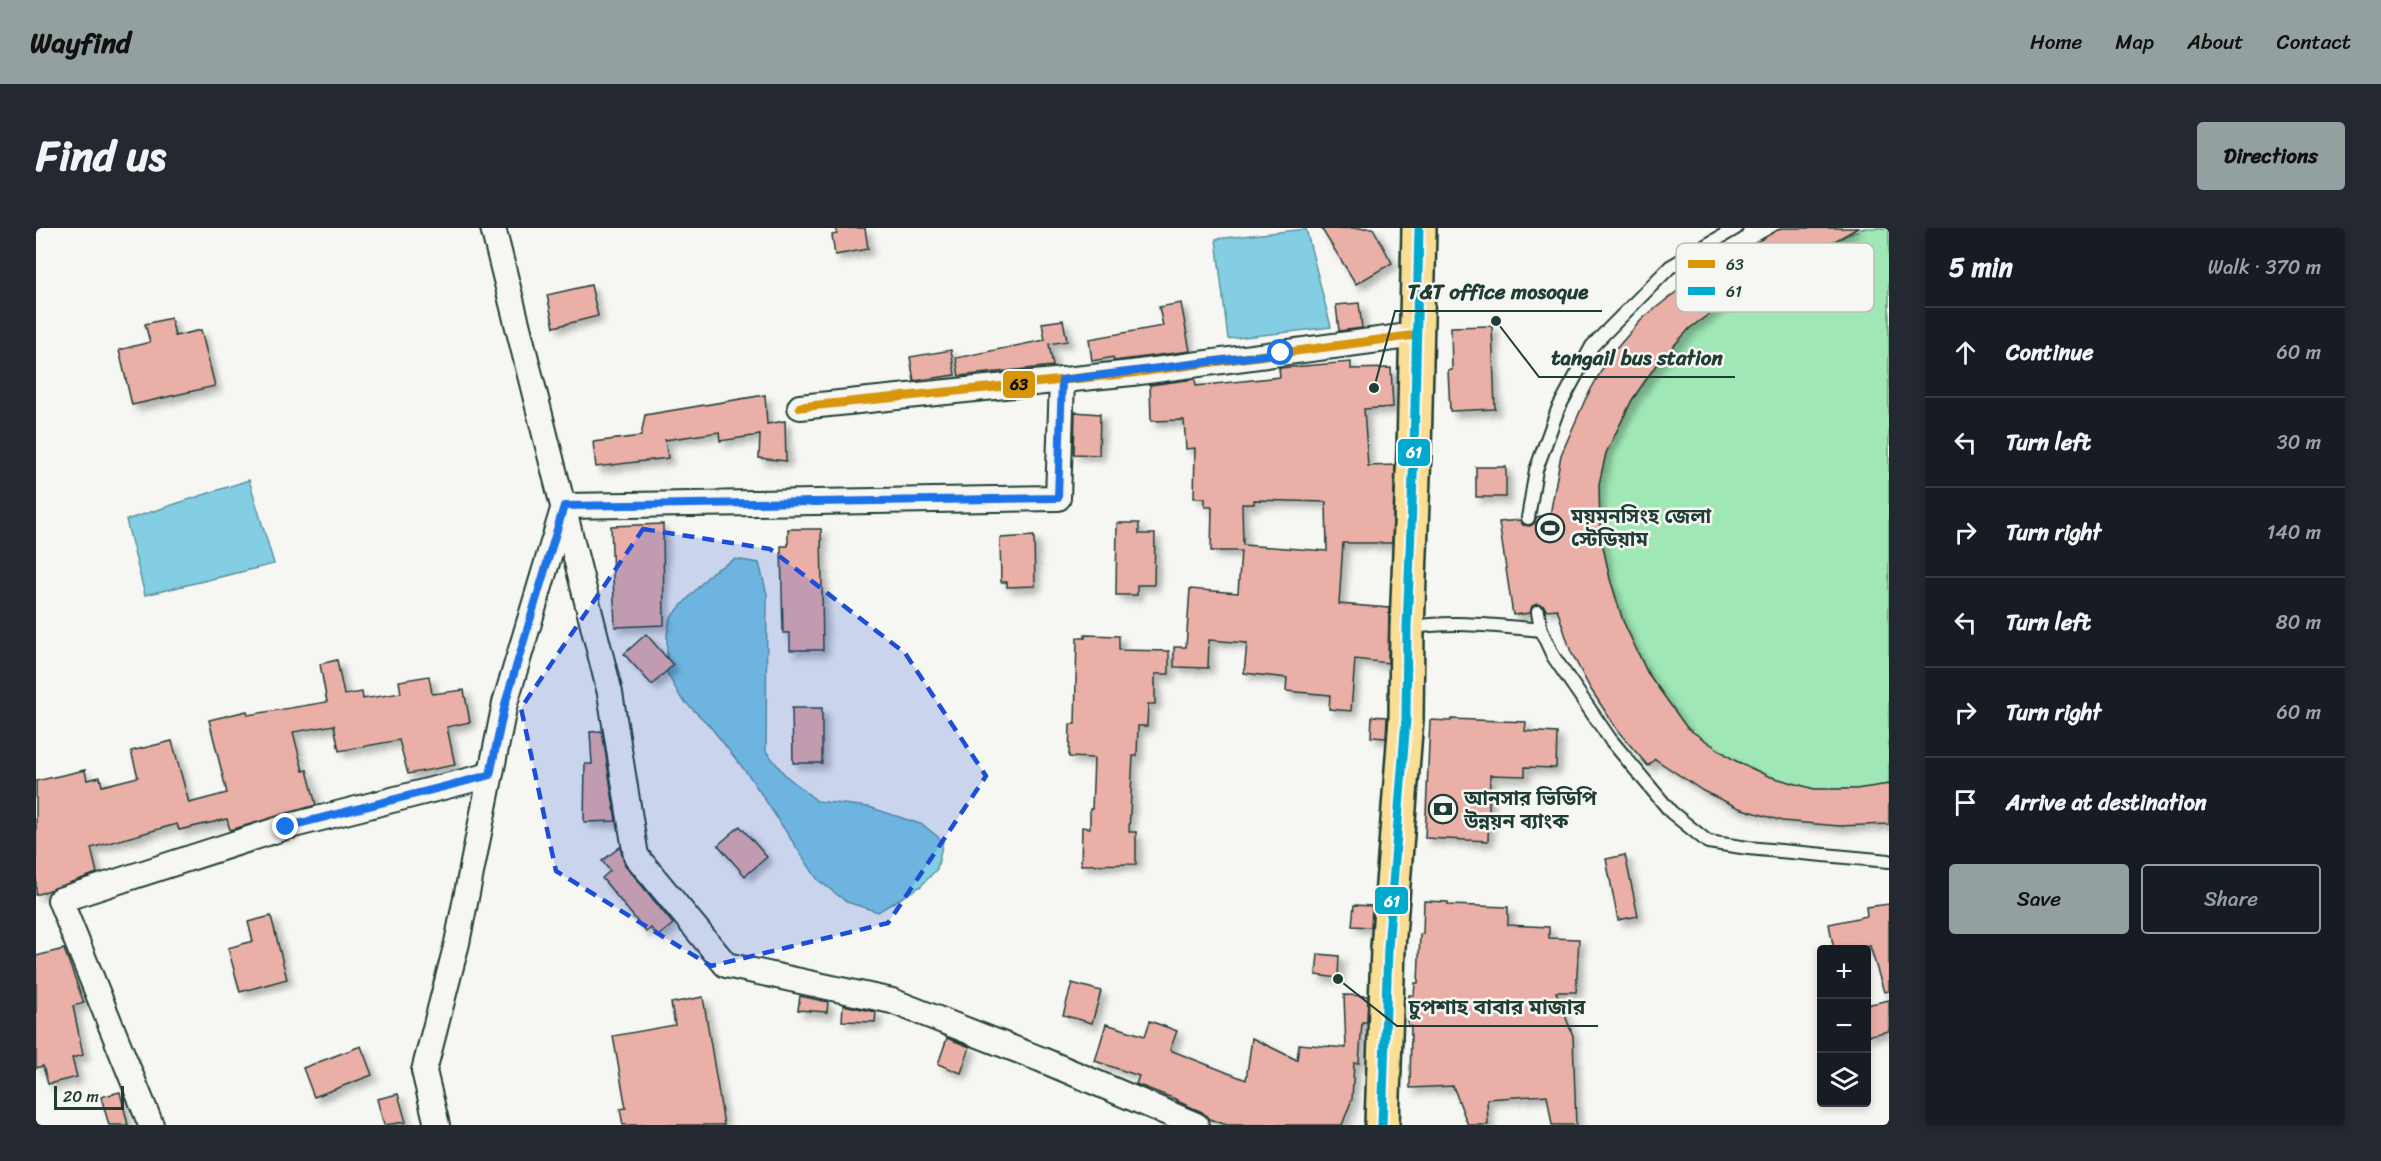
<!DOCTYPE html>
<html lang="en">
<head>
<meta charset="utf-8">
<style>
	body { margin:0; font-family:Sriracha,"Noto Sans Bengali",sans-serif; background:#242831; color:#f1f3f6 }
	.controls { position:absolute; right:18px; bottom:18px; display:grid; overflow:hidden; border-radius:6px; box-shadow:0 3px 9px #0003 }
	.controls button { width:54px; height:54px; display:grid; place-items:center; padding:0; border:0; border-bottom:2px solid #363941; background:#171b24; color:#f1f3f6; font:30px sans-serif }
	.scale { position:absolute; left:18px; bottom:15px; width:70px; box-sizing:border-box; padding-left:6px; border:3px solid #1f3d34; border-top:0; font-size:16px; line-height:21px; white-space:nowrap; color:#1f3d34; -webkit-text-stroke:4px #f6f6f2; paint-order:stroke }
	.stop { position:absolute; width:18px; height:18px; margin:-14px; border:4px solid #1a73e8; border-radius:50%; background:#fff }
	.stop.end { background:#1a73e8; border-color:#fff; box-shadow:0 2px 6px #0008 }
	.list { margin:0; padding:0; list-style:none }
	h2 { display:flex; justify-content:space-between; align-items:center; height:78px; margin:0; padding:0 24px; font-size:26px }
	h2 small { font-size:20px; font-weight:400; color:#9ea1a6 }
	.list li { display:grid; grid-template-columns:39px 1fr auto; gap:18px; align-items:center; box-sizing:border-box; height:90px; padding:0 24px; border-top:2px solid #363941 }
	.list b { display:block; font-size:22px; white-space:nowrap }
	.list em { font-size:20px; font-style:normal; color:#9ea1a6 }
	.actions { display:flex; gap:12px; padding:18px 24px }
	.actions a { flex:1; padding:14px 0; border:2px solid #92a19f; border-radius:6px; text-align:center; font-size:21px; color:#92a19f }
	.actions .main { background:#92a19f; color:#111 }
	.icon { flex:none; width:33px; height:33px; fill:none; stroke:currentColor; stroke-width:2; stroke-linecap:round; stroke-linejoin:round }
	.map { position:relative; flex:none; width:1853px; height:897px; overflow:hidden; border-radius:6px }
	header { display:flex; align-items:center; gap:36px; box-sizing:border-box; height:84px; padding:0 30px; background:#92a19f; color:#111 }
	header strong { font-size:28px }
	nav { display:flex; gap:33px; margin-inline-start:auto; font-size:21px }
	.intro { display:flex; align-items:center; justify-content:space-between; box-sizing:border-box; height:144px; padding:0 36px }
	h1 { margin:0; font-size:42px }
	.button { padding:15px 27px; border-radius:6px; background:#92a19f; color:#111; font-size:21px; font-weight:700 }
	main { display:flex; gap:36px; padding:0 36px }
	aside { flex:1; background:#171b24; border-radius:6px; box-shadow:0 3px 9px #0003 }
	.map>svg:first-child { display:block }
	.green { fill:#9fe8b6; stroke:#5f9275; stroke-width:1.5 }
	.water { fill:#83cee3; stroke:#5b949d; stroke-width:1.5 }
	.building { fill:#eaafa7; stroke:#1f3d34; stroke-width:1.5; fill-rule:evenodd; filter:url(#shadow) }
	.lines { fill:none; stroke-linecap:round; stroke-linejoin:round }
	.service-casing { stroke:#1f3d34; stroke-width:16 }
	.minor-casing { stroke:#1f3d34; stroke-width:28 }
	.trunk-casing { stroke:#1f3d34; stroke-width:38 }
	.service { stroke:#f6f6f2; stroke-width:12 }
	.minor { stroke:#f6f6f2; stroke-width:24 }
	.trunk { stroke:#fbde96; stroke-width:33 }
	.bus-1-casing { stroke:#f6f6f2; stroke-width:14 }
	.bus-2-casing { stroke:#f6f6f2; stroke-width:14 }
	.bus-1 { stroke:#d79608; stroke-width:9 }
	.bus-2 { stroke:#00a9ce; stroke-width:9 }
	.route { stroke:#1a73e8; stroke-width:8 }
	.marked { fill:#1d4ed8; fill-opacity:0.2; stroke:#1d4ed8; stroke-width:4.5; stroke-dasharray:12 8; stroke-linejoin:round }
	.labels { text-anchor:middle; stroke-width:5; stroke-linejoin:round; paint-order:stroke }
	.poi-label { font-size:20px; font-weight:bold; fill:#1f3d34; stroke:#f6f6f2; text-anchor:start }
	.key { fill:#f6f6f2; stroke:#b6beb9; stroke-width:1.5 }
	.key-label { font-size:16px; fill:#1f3d34 }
	.leader { fill:none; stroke:#1f3d34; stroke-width:2 }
	.callout-dot { fill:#1f3d34; stroke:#f6f6f2; stroke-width:2 }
	.callout-label { font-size:21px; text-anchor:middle; font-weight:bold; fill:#1f3d34; stroke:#f6f6f2; stroke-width:5; stroke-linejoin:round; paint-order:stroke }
	.line-badge { stroke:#f6f6f2; stroke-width:2 }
	.badge-label { font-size:16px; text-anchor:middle; font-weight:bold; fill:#fff }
	.pale-badge-label { font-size:16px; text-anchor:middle; font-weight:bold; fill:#111 }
</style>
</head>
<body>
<header>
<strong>Wayfind</strong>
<nav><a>Home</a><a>Map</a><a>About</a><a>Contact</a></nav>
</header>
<div class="intro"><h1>Find us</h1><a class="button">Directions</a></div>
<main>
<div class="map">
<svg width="1853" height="897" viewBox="0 0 1853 897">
	<defs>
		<filter id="shadow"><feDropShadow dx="5.5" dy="5.5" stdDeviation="3" flood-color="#0004"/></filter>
	</defs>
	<rect width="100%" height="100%" fill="#f6f6f2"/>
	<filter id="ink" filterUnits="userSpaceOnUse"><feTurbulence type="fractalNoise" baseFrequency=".0167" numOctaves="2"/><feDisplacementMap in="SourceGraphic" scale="12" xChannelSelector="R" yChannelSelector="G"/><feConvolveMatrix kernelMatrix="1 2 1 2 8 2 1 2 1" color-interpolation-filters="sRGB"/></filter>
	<g filter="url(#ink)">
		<polygon class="green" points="1828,0 1853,0 1853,556 1820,561 1778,561 1732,548 1698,532 1651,500 1611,444 1587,393 1574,351 1564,305 1563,256 1570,225 1596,172 1620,137 1654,100 1691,73 1796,14"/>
		<g class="water">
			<polygon points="1270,1 1295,99 1192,111 1180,11"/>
			<polygon points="213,252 238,336 109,367 90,292"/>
			<polygon points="699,331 723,335 731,366 730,523 749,547 781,573 833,579 887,597 907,613 901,641 885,658 842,684 811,674 782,652 714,549 673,497 645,470 631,445 631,407 634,390 676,344"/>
		</g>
		<g class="building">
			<polygon points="800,0 829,0 832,21 799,27 796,7 801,6"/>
			<polygon points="1285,0 1337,0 1356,35 1320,56"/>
			<polygon points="1745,0 1822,0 1691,73 1654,100 1620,137 1596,172 1570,225 1563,256 1564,305 1574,351 1587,393 1611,444 1651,500 1698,532 1732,548 1778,561 1820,561 1853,556 1853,596 1803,598 1746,593 1703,580 1667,563 1619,531 1612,538 1582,503 1554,460 1535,424 1521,381 1510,382 1508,378 1501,376 1496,378 1494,385 1477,387 1463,294 1484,292 1487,297 1494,298 1499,295 1500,289 1514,287 1525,227 1549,172 1573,129 1607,90 1659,49"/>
			<polygon points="555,57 562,88 518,99 511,67"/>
			<polygon points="1145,75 1154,123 1078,133 1077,129 1056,133 1053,111 1127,98 1123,79"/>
			<polygon points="1323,75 1326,100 1303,103 1300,77"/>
			<polygon points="135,90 139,108 165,102 179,158 96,177 83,122 114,114 109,96"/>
			<polygon points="1027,92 1031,113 1013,116 1017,138 923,148 920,130 1009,112 1006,95"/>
			<polygon points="1456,98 1459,181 1414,183 1412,142 1416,142 1415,99"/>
			<polygon points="915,122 919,147 878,153 874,129"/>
			<path d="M1315 134V141L1355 140 1357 179 1328 181 1332 238 1359 237 1356 315H1307L1303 376 1353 380 1352 435 1319 431 1315 483 1293 481 1294 467 1250 463 1251 450 1208 445 1211 415 1173 412 1172 440 1138 439V419H1150L1154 361 1202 365 1205 323H1175L1176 279H1169V270H1158L1159 220 1150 221 1148 192 1115 193 1114 157 1159 151 1160 158 1244 149 1243 140ZM1218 272 1290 274 1291 323 1207 317 1206 276H1218Z"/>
			<polygon points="729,167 731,196 749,193 750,233 723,230 724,207 684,213 683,204 629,212 632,230 560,239 557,214 605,208 609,187"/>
			<polygon points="1039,184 1064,186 1063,227 1038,226"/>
			<rect x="1440" y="239" width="30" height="30"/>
			<polygon points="1081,295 1103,295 1103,306 1119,306 1118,357 1101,357 1101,367 1080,367"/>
			<polygon points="627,296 628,397 579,399 575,298"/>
			<polygon points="752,301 785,301 787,422 754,422 754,405 747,405 745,318 752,318"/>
			<polygon points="998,308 999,358 971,359 971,354 965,354 964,310"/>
			<polygon points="610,406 637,437 616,457 588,426"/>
			<polygon points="1049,407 1083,408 1083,422 1133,423 1133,446 1119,446 1119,476 1112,476 1111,498 1102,498 1101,528 1097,528 1093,604 1100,604 1100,636 1045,637 1046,599 1054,600 1054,581 1056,581 1058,530 1033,529 1034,496 1039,496 1041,410 1049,410"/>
			<polygon points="301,432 308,467 326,464 327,471 365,465 363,453 393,448 396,466 428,462 434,494 411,499 419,537 372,546 363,512 303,523 298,497 257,504 267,543 271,542 280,577 194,602 191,591 143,602 141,596 55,620 61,645 0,667 0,553 49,542 51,552 64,549 66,558 102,549 95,523 136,513 153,575 191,565 173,492 211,483 212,487 291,474 284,436"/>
			<polygon points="756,480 786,480 786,535 757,535"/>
			<polygon points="1336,488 1351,489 1350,510 1335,509"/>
			<polygon points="1415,491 1490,494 1489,503 1521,505 1520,540 1489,539 1489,548 1454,547 1452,613 1389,610 1394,492 1415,493"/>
			<polygon points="566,503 580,593 548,594 549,536 556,536 554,504"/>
			<polygon points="704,598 731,629 709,648 682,617"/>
			<polygon points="584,619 589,637 637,696 622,708 615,700 610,704 566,650 574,643 566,633"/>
			<polygon points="1589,627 1602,688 1582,692 1570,631"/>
			<polygon points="1388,673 1412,674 1412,677 1472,679 1472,697 1513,699 1513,710 1543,711 1540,764 1520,764 1537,808 1540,897 1516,897 1511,867 1451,871 1452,897 1432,897 1417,858 1374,860 1375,798 1372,798 1373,767 1378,767 1379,755 1382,755 1384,706 1387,706"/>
			<polygon points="1853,676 1853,763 1848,764 1834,718 1816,722 1798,722 1793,696 1831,688 1830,679"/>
			<polygon points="1318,677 1336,678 1335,699 1316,698"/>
			<polygon points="235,688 251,751 204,764 192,720 217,713 212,694"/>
			<polygon points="28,721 48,775 37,778 47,827 36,830 41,849 12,856 7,838 0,840 0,728"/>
			<polygon points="1282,726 1303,728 1302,750 1280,747"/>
			<polygon points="1036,755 1065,763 1056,795 1027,787"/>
			<polygon points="1308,767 1332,768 1331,794 1326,794 1323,835 1318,835 1316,871 1306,897 1191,897 1173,891 1166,884 1141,873 1142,872 1100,856 1103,848 1059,833 1070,796 1109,808 1114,793 1141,803 1134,822 1210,852 1216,810 1261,832 1263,816 1310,820"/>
			<polygon points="764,768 792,774 791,784 762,782"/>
			<polygon points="667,769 688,897 587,897 584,881 590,880 577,808 639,797 635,775"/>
			<polygon points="1853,772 1853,803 1830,808 1830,777"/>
			<polygon points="807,777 840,784 839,794 806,793"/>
			<polygon points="911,810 934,819 925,845 902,836"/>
			<polygon points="325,818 336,847 278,869 267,840"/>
			<polygon points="84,864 92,897 73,897 65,869"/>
			<polygon points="362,866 370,894 348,897 341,871"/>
		</g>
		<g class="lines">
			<g class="service-casing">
				<g id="service">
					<polyline points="1492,290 1500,242 1522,181 1556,118 1634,39 1700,0"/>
					<polyline points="1502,384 1505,402 1517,428 1574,511 1635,584 1672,614 1712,620 1853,633"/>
					<path d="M1372 400C1417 392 1460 398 1505 402"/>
				</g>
			</g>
			<g class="minor-casing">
				<g id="minor">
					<polyline points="457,0 574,465 600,628 690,737 856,773 1004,831 1160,897"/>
					<polyline points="764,179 1096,145 1380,107"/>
					<polyline points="115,897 24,672 250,599 454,547"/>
					<polyline points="401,897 388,843 421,715 469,475 528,278 1022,270 1026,152"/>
				</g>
			</g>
			<g class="trunk-casing">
				<polyline id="trunk" points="1346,897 1352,720 1370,491 1371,400 1378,224 1383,0"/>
			</g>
			<use href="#service" class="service"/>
			<use href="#minor" class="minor"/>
			<use href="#trunk" class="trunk"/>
			<g class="bus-1-casing">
				<polyline id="bus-1" points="764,179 1096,145 1380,107"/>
			</g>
			<g class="bus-2-casing">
				<polyline id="bus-2" points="1346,897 1352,720 1370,491 1371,400 1378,224 1383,0"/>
			</g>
			<use href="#bus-1" class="bus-1"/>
			<use href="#bus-2" class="bus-2"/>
		</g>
	</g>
	<g class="lines" filter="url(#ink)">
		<polyline class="route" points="250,599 454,547 469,476 528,278 1022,270 1026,152 1245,125"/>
	</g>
	<path class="marked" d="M607 301 734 321 869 425 950 548 852 695 675 738 520 643 485 480Z"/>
	<defs>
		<g id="stadium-ring" transform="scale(1.5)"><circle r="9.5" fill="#f6f6f2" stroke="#1f3d34" stroke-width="1.5"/><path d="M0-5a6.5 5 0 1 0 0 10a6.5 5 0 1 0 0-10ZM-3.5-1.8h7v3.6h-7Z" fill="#1f3d34"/></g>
		<g id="bank-ring" transform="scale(1.5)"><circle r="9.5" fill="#f6f6f2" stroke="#1f3d34" stroke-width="1.5"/><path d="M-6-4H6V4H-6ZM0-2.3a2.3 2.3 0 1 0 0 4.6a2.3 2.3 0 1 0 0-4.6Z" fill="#1f3d34"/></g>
	</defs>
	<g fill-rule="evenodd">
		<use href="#stadium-ring" x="1514" y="300"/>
		<use href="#bank-ring" x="1407" y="581"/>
	</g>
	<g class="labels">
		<g class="poi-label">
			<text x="1535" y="295">ময়মনসিংহ জেলা<tspan x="1535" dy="23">স্টেডিয়াম</tspan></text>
			<text x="1428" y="577">আনসার ভিডিপি<tspan x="1428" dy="23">উন্নয়ন ব্যাংক</tspan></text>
		</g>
	</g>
	<rect x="1640" y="15" width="198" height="69" rx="9" class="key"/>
	<rect x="1652" y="32" width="27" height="8" fill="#d79608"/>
	<rect x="1652" y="59" width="27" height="8" fill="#00a9ce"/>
	<g class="key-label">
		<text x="1690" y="42">63</text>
		<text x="1690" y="69">61</text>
	</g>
	<path class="leader" d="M1338 160L1359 83H1566M1460 93L1503 149H1699M1302 751L1361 798H1562"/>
	<g class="callout-dot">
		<circle cx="1338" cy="160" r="6"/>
		<circle cx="1460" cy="93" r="6"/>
		<circle cx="1302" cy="751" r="6"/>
	</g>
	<g class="callout-label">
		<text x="1462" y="71">T&amp;T office mosoque</text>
		<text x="1601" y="137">tangail bus station</text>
		<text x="1461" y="786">চুপশাহ বাবার মাজার</text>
	</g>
	<g class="line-badge">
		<rect x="966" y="142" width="34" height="29" rx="6" fill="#d79608"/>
		<rect x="1361" y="210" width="34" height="29" rx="6" fill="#00a9ce"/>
		<rect x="1338" y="658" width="35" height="29" rx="6" fill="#00a9ce"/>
	</g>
	<g class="badge-label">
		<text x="1378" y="230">61</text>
		<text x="1356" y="679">61</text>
	</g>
	<g class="pale-badge-label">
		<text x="983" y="162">63</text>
	</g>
</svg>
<div class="controls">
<button>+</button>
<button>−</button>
<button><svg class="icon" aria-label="layers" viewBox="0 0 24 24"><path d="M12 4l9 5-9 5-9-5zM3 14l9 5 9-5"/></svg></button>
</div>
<div class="scale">20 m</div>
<div class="stop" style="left:1245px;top:125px"></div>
<div class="stop end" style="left:250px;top:599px"></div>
</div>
<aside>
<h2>5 min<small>Walk · 370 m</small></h2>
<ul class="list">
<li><svg class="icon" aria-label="ahead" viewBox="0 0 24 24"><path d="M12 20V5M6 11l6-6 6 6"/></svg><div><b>Continue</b></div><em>60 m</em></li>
<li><svg class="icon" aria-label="left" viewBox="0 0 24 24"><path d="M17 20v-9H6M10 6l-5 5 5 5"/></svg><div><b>Turn left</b></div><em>30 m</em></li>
<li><svg class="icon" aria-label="right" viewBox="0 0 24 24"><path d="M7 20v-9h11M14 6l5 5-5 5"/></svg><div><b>Turn right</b></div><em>140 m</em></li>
<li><svg class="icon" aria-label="left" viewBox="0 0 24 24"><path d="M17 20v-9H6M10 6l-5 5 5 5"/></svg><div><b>Turn left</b></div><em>80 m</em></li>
<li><svg class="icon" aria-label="right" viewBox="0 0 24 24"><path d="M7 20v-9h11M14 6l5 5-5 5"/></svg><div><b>Turn right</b></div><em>60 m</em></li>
<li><svg class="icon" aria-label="arrive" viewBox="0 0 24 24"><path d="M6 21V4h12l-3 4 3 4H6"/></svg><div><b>Arrive at destination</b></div></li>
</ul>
<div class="actions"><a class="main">Save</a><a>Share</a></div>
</aside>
</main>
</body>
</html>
